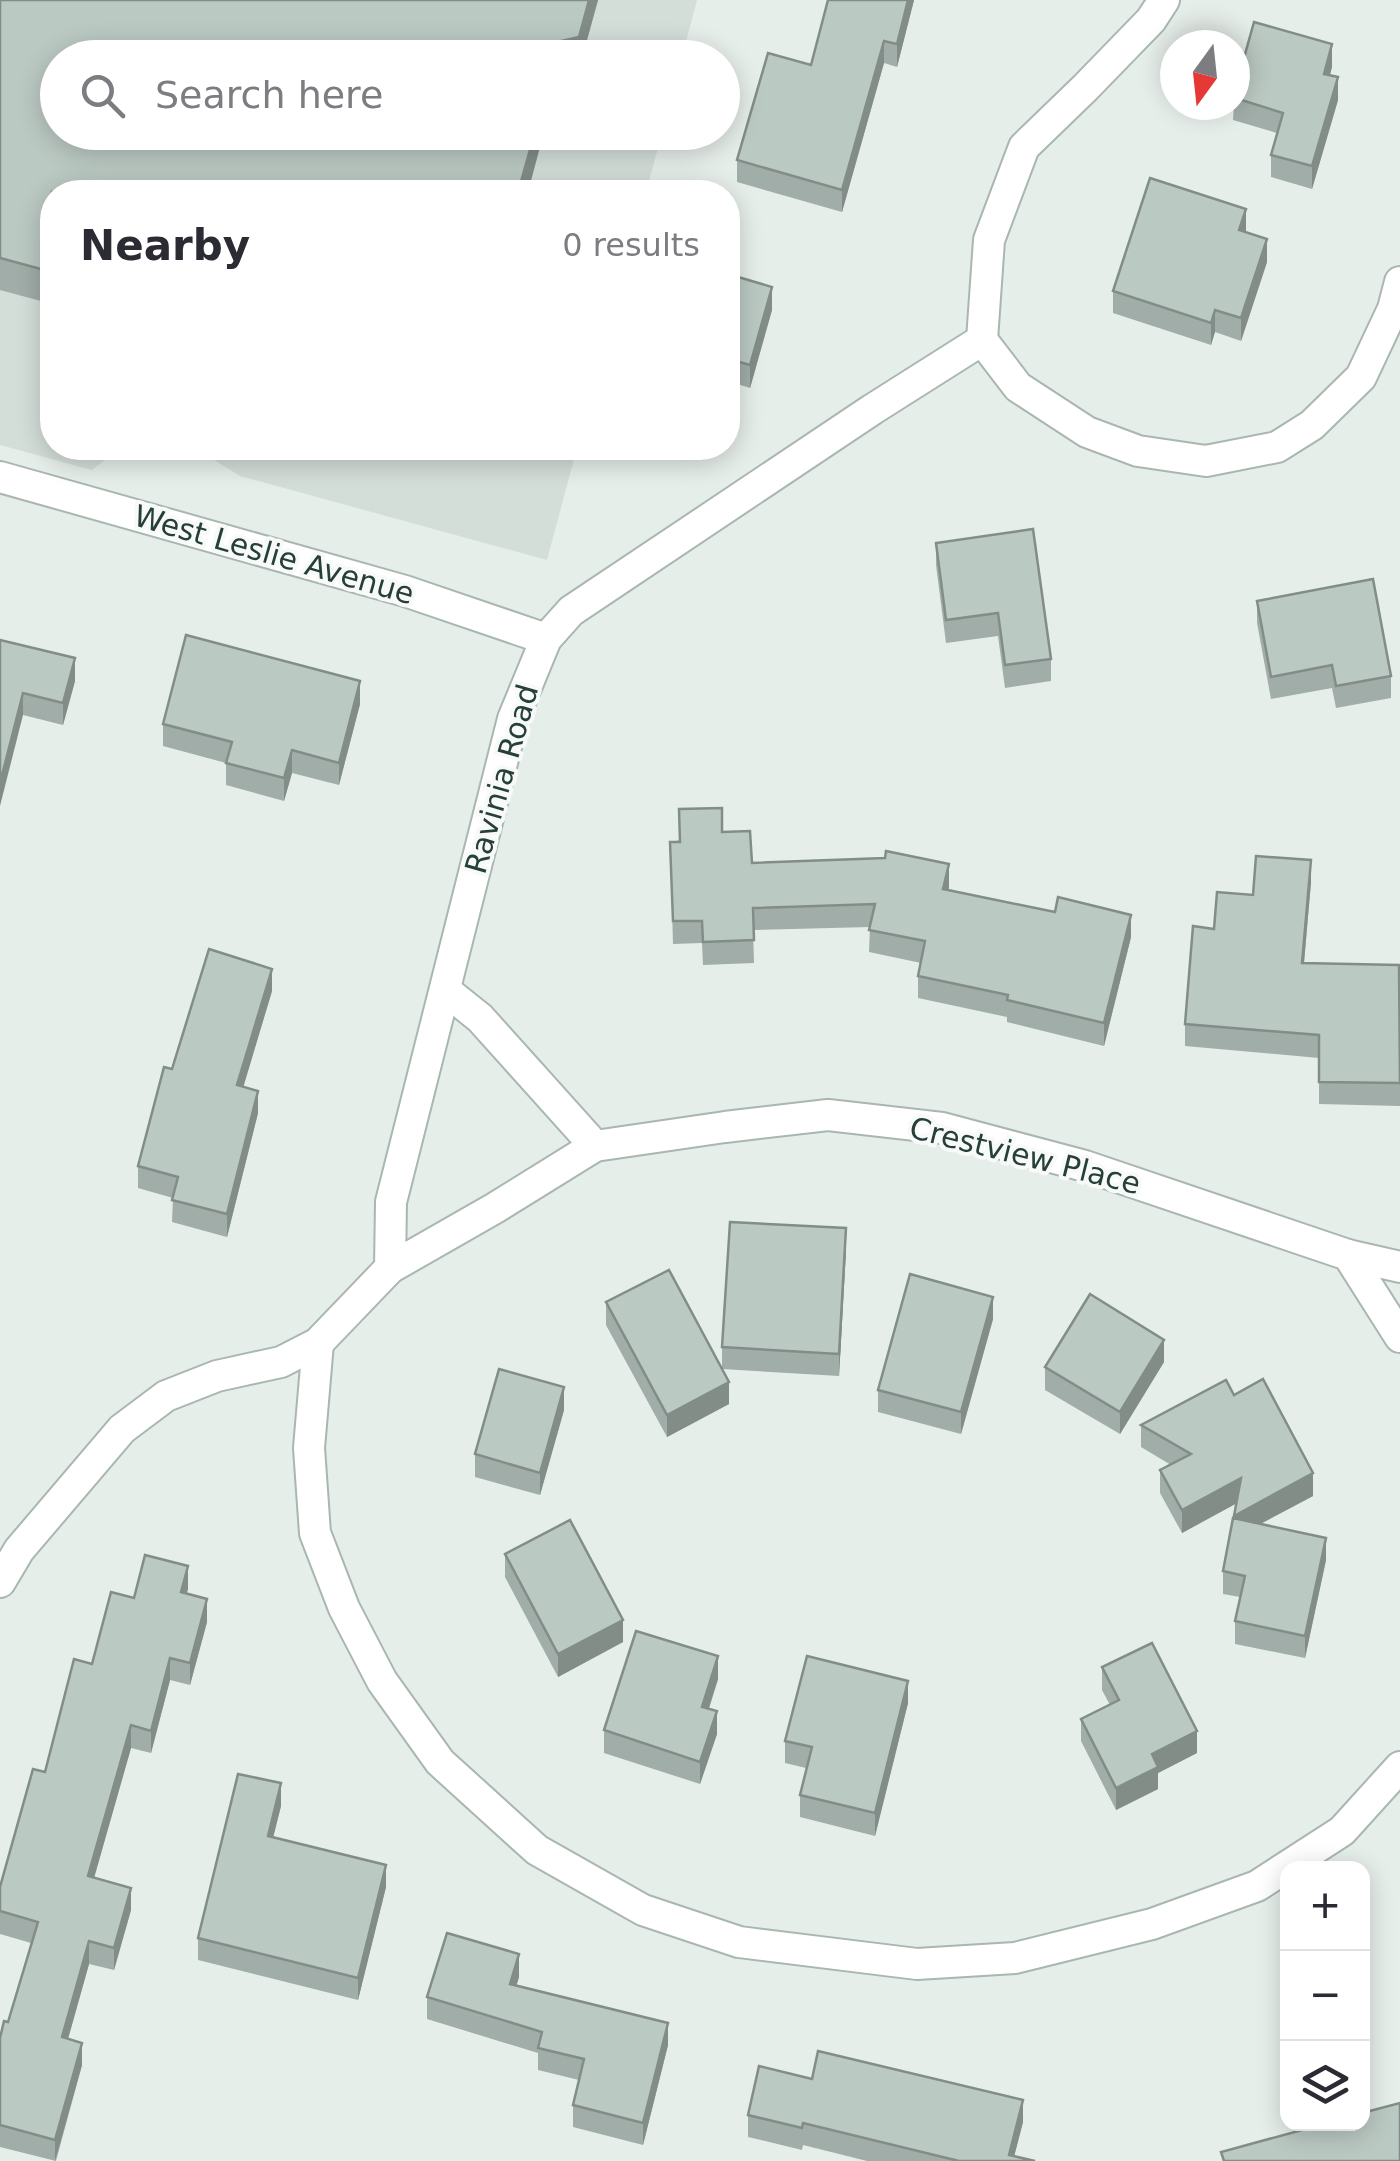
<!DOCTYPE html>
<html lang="en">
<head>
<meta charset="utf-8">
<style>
	body { margin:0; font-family:"DejaVu Sans",sans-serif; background:#f7f7f7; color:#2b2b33 }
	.controls { position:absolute; right:30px; bottom:30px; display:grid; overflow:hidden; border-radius:20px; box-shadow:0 5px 25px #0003 }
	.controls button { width:90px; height:90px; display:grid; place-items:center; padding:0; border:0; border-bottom:2px solid #e1e1e2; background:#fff; color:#2b2b33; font:50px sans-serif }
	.compass { position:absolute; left:1160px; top:30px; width:90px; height:90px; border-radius:50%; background:#fff; box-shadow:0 5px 25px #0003; rotate:195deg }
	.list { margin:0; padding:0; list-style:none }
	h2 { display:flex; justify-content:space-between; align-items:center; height:130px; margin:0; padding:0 40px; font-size:42px }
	h2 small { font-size:32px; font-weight:400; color:#7c7c81 }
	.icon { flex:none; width:55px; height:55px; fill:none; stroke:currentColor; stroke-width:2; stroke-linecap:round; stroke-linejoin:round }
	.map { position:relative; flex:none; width:1400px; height:2161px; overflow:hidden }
	.search { position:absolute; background:#fff; box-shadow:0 5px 25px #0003; left:40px; top:40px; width:700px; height:110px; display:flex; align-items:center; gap:25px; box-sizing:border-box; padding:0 35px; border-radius:55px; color:#7c7c81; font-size:38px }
	.panel { position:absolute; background:#fff; box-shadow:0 5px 25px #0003; left:40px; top:180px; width:700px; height:280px; border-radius:40px }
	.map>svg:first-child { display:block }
	.built { fill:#d4ded9 }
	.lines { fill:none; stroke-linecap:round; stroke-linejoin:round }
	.minor-casing { stroke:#a9b6b1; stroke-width:34 }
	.minor { stroke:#fff; stroke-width:30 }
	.wall { fill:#a1ada8 }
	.shaded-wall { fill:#838d88 }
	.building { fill:#bbc9c3; stroke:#838d88; stroke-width:2.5 }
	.labels { text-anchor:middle; stroke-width:8; stroke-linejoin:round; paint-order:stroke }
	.street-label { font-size:30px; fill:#263f38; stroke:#f7faf9 }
</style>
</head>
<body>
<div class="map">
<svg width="1400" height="2161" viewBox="0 0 1400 2161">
	<rect width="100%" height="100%" fill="#e6eeea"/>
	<g class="built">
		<polygon points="0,0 697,0 682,57 58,58 58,132 662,133 646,192 52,192 52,448 120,448 92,470 0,445"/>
		<polygon points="195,448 577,448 547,560 240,476"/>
	</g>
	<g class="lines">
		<g class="minor-casing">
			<g id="minor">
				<polyline points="982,340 1018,387 1087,432 1138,451 1206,461 1277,447 1312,425 1361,377 1393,309 1400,282"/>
				<polyline points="0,477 405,591 546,639"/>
				<polyline points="445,990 480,1018 595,1146"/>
				<polyline points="1348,1255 1400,1267"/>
				<polyline points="390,1268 495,1208 595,1146 725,1127 828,1115 942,1128 1085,1166 1348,1255 1400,1337"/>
				<polyline points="318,1343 309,1448 315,1533 344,1608 382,1681 440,1762 537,1850 643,1910 739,1942 917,1964 1015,1958 1152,1924 1257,1886 1342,1831 1400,1767"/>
				<polyline points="0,1582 19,1550 122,1429 166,1396 217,1376 281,1362 318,1343 390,1268 391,1202 513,719 546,639 571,611 873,409 982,340 989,240 1024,147 1085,88 1151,20 1164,0"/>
			</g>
		</g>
		<use href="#minor" class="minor"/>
	</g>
	<g class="wall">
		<polygon points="0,0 598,0 582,58 52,192 52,304 0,290"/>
		<polygon points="828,0 914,0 897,67 884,63 842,212 737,182 737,160 811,65"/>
		<polygon points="1332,67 1330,75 1338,100 1312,189 1271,177 1271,155 1277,133 1233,120 1235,90"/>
		<polygon points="1246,232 1267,262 1241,341 1215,332 1211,345 1113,313 1113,291"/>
		<polygon points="728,274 772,310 750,388 728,381"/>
		<polygon points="936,543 1051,659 1051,681 1005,688 998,636 946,643 936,565"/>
		<polygon points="1257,601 1391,676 1391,698 1336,708 1332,688 1271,699 1257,623"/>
		<polygon points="0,640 75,681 63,725 23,715"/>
		<polygon points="360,704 339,785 292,773 284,801 226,785 226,763 163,746 163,724"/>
		<polygon points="722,832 752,863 949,887 948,890 1131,937 1104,1046 1007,1022 1007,1017 918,998 918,976 921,963 869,952 870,927 753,930 754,963 703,965 702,943 673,944 670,842"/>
		<polygon points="1311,882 1304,963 1400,994 1400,1106 1319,1104 1319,1058 1185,1046 1185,1024 1214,929 1253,895"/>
		<polygon points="272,991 243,1087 258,1113 227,1237 172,1222 173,1198 138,1188 138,1166 172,1069"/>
		<polygon points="846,1250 839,1376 722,1369 722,1347"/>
		<polygon points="606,1302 729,1404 667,1437 606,1325"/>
		<polygon points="993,1319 961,1434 878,1412 878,1390"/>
		<polygon points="1164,1362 1120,1434 1045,1390 1045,1367"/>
		<polygon points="1234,1395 1313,1496 1260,1524 1326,1560 1305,1658 1235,1644 1235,1621 1240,1597 1223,1594 1223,1571 1236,1503 1182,1533 1160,1493 1160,1470 1171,1465 1141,1447 1141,1425"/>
		<polygon points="564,1410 540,1495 475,1477 475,1454"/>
		<polygon points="505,1554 623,1642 558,1677 505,1577"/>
		<polygon points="188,1589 186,1594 207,1622 190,1685 170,1680 151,1753 131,1748 94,1878 131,1910 114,1970 89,1964 68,2039 82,2065 56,2161 0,2147 0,2038 8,2022 31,1943 0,1934 0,1887 45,1772 92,1664 134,1598"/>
		<polygon points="1102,1667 1197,1753 1158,1773 1158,1789 1116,1810 1081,1741 1081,1719 1110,1705 1102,1690"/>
		<polygon points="718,1679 709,1709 717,1734 700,1784 604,1753 604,1730"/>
		<polygon points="908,1703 875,1836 800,1817 800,1795 806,1768 785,1763 785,1741"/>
		<polygon points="281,1806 273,1837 386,1887 358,2000 198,1960 198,1938"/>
		<polygon points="519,1977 516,1986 668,2045 643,2145 573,2127 573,2105 579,2080 538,2070 538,2053 427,2019 427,1997"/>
		<polygon points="812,2079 1023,2122 1014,2156 1035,2161 867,2161 803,2145 802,2150 748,2137 748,2115"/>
	</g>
	<g class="shaded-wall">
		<polygon points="589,0 598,0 582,58 556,58 561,41"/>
		<polygon points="908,0 914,0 897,67 897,44"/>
		<polygon points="884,41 884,63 842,212 842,190"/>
		<polygon points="1332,44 1332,67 1324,96 1324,74"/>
		<polygon points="1338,77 1338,100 1312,189 1312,166"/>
		<polygon points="535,132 544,132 528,192 518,192"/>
		<polygon points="1246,209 1246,232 1239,253 1239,230"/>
		<polygon points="1267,239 1267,262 1241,341 1241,318"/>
		<polygon points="772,287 772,310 750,388 750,365"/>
		<polygon points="1215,310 1215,332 1211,345 1211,323"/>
		<polygon points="75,658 75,681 63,725 63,703"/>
		<polygon points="360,681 360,704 339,785 339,763"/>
		<polygon points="23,693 23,715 0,806 0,783"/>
		<polygon points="292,750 292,773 284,801 284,778"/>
		<polygon points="1311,860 1311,882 1302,985 1302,963"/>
		<polygon points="949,864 949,887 943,912 943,889"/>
		<polygon points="1131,915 1131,937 1104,1046 1104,1023"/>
		<polygon points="272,969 272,991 237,1108 237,1085"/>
		<polygon points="258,1091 258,1113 227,1237 227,1214"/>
		<polygon points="846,1228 846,1250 839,1376 839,1354"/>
		<polygon points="993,1297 993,1319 961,1434 961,1412"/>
		<polygon points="1164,1340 1164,1362 1120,1434 1120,1412"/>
		<polygon points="729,1382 729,1404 667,1437 667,1415"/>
		<polygon points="564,1387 564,1410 540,1495 540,1473"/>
		<polygon points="1313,1473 1313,1496 1234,1538 1234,1516"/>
		<polygon points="1241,1478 1241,1501 1182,1533 1182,1510"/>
		<polygon points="1326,1538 1326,1560 1305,1658 1305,1636"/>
		<polygon points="188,1566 188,1589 181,1615 181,1592"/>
		<polygon points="207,1599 207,1622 190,1685 190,1663"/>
		<polygon points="623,1620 623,1642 558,1677 558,1654"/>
		<polygon points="718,1656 718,1679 702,1729 702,1707"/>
		<polygon points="170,1658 170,1680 151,1753 151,1731"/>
		<polygon points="908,1681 908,1703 875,1836 875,1813"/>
		<polygon points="717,1711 717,1734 700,1784 700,1762"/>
		<polygon points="131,1725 131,1748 88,1899 88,1876"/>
		<polygon points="1197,1731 1197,1753 1158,1773 1158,1789 1116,1810 1116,1788 1152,1754"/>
		<polygon points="281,1783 281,1806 268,1858 268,1836"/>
		<polygon points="386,1865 386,1887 358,2000 358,1978"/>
		<polygon points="131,1888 131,1910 114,1970 114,1948"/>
		<polygon points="89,1941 89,1964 62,2060 62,2037"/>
		<polygon points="519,1954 519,1977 510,2007 510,1984"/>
		<polygon points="668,2023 668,2045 643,2145 643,2123"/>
		<polygon points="82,2043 82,2065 55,2161 55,2140"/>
		<polygon points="1023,2100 1023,2122 1013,2161 1009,2155"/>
	</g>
	<g class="building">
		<polygon points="0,0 589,0 579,37 561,41 556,58 58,58 58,132 535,132 518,192 52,192 52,272 0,258"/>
		<polygon points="828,0 908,0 897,44 884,41 842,190 737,160 768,53 811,65"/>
		<polygon points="1254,22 1332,44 1324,74 1338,77 1312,166 1271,155 1283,113 1235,98 1235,90"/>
		<polygon points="1150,178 1246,209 1239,230 1267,239 1241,318 1215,310 1211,323 1113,291"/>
		<polygon points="728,274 772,287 750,365 728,359"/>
		<polygon points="1033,529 1051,659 1005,665 998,613 946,620 936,543"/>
		<polygon points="1373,579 1391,676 1336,686 1332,665 1271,677 1257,601"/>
		<polygon points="186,635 360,681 339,763 292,750 284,778 226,763 232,742 163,724"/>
		<polygon points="0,640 75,658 63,703 23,693 0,783"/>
		<polygon points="722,808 722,832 750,831 752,863 885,858 886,851 949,864 943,889 1055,912 1058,897 1131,915 1104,1023 1007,1000 1008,995 918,976 925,941 869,930 875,904 753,908 754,940 703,942 702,921 673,921 670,842 680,842 679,809"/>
		<polygon points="1256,856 1311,860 1302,963 1399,965 1400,1083 1319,1082 1319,1035 1185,1024 1193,926 1214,929 1217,892 1253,895"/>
		<polygon points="209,949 272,969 237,1085 258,1091 227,1214 172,1200 178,1177 138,1166 164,1067 172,1069"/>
		<polygon points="730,1222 846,1228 839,1354 722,1347"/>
		<polygon points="669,1270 729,1382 667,1415 606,1302"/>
		<polygon points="910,1274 993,1297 961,1412 878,1390"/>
		<polygon points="1090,1294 1164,1340 1120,1412 1045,1367"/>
		<polygon points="499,1369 564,1387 540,1473 475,1454"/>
		<polygon points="1263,1379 1313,1473 1234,1516 1241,1478 1182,1510 1160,1470 1191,1454 1141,1425 1226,1380 1234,1395"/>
		<polygon points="1233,1518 1326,1538 1305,1636 1235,1621 1245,1576 1223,1571"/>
		<polygon points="570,1520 623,1620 558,1654 505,1554"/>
		<polygon points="145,1555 188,1566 181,1592 207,1599 190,1663 170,1658 151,1731 131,1725 88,1876 131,1888 114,1948 89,1941 62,2037 82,2043 55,2140 0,2125 0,2038 4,2021 8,2022 38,1922 0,1911 0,1887 33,1769 45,1772 74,1659 92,1664 111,1592 134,1598"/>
		<polygon points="636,1631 718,1656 702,1707 717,1711 700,1762 604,1730"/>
		<polygon points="1152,1643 1197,1731 1152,1754 1158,1767 1116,1788 1081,1719 1119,1700 1102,1667"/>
		<polygon points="807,1656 908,1681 875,1813 800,1795 812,1747 785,1741"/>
		<polygon points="238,1774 281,1783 268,1836 386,1865 358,1978 198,1938"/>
		<polygon points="447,1933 519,1954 510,1984 668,2023 643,2123 573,2105 584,2059 538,2048 542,2032 427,1997"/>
		<polygon points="818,2051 1023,2100 1009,2155 1035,2161 959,2161 803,2123 802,2128 748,2115 759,2066 812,2079"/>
		<polygon points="1400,2103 1400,2161 1224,2161 1221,2152 1324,2124 1362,2124 1362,2113"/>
	</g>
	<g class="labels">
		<g class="street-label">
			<text transform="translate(274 555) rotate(16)" y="10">West Leslie Avenue</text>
			<text transform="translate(502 779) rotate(-74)" y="10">Ravinia Road</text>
			<text transform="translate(1025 1156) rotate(14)" y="10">Crestview Place</text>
		</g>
	</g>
</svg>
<div class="controls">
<button>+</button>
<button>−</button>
<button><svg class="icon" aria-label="layers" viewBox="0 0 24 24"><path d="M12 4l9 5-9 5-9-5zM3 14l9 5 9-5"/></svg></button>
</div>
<svg class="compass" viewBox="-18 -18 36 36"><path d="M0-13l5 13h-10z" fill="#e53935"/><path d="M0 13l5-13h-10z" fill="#7c7c81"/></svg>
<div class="search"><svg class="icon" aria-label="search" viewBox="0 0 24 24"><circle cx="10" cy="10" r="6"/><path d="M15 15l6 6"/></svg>Search here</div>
<section class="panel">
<h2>Nearby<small>0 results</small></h2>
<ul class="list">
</ul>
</section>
</div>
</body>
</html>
